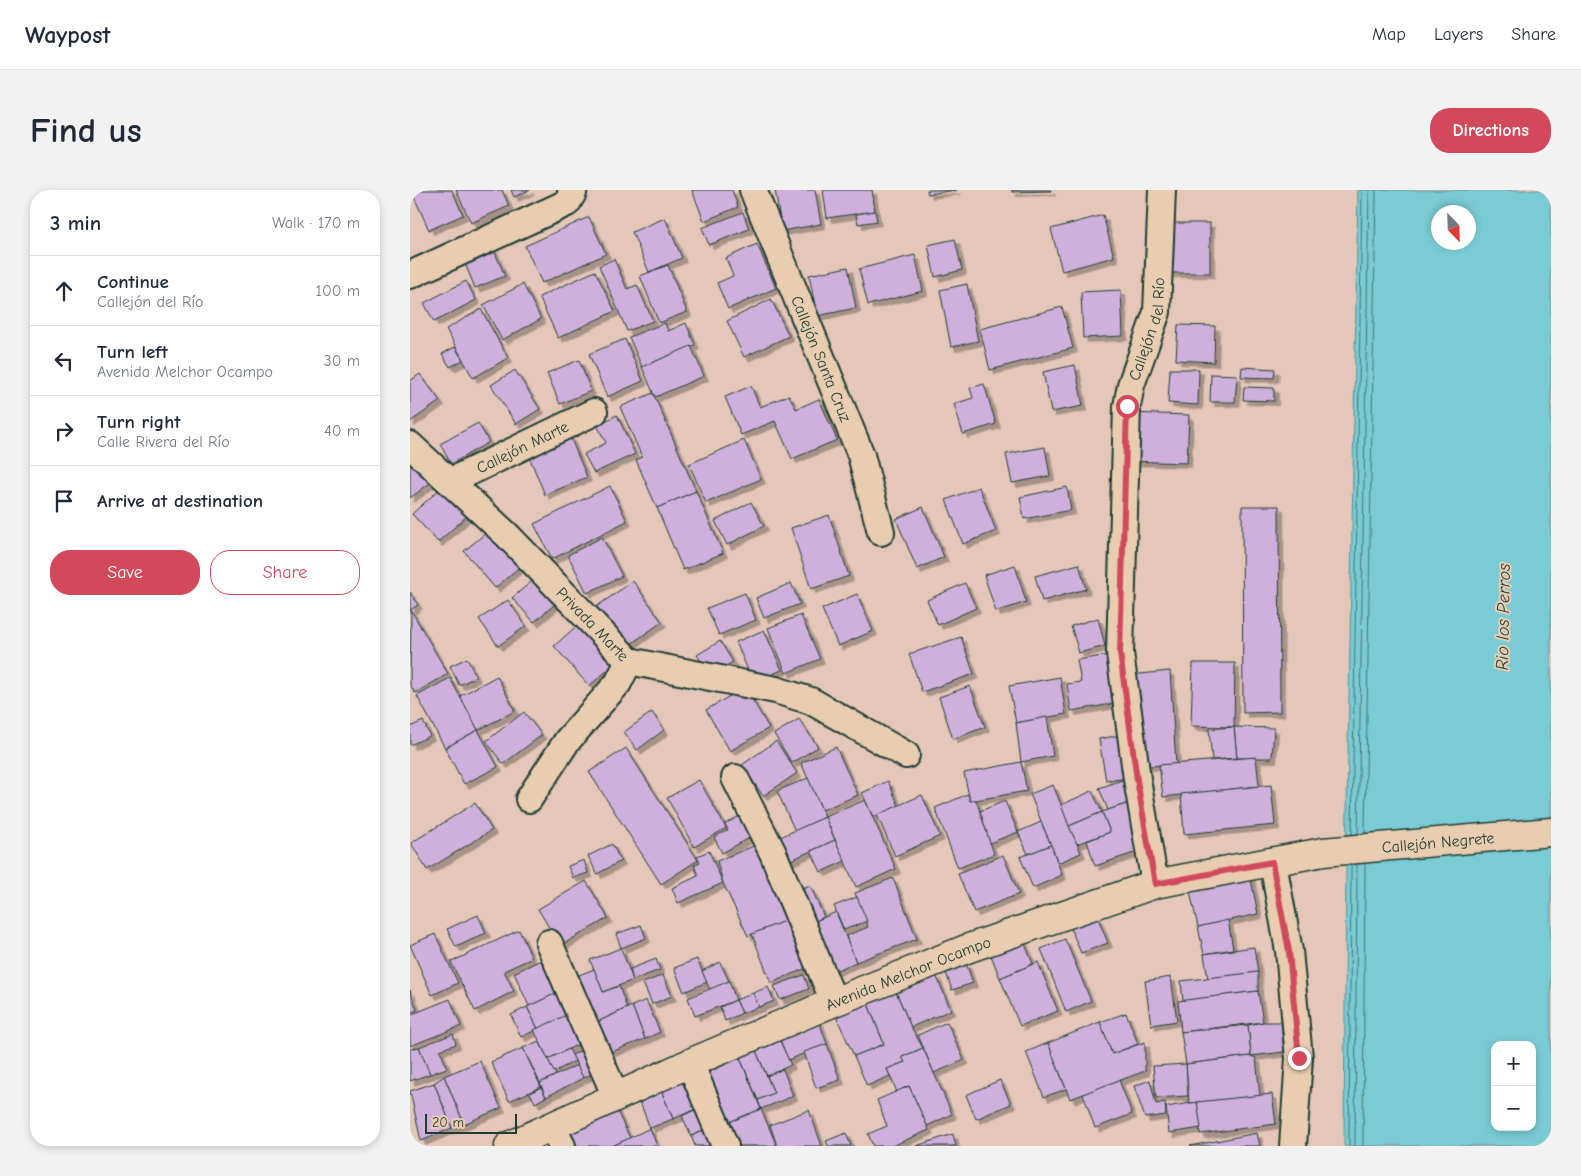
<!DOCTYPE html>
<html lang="en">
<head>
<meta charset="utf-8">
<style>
	body { margin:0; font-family:"Comic Neue",sans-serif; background:#f2f2f3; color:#1f2937 }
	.controls { position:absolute; right:15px; bottom:15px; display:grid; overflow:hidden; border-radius:10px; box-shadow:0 2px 8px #0003 }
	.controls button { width:45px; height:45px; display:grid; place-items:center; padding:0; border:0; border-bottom:1px solid #e0e1e3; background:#fff; color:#1f2937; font:25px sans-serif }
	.compass { position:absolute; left:1021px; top:15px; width:45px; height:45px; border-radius:50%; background:#fff; box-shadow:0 2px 8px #0003; rotate:157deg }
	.scale { position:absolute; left:15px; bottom:12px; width:92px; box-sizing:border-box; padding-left:5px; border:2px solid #1f3d34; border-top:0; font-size:14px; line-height:18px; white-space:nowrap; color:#1f3d34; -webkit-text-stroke:4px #e9cdb0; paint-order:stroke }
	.stop { position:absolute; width:15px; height:15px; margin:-11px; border:4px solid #d1495b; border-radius:50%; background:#fff }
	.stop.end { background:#d1495b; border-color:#fff; box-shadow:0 1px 5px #0008 }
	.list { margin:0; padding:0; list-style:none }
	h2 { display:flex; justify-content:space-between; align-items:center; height:65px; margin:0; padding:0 20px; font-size:21px }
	h2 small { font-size:16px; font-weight:400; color:#747a83 }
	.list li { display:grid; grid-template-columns:32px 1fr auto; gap:15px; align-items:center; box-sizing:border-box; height:70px; padding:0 20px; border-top:1px solid #e0e1e3 }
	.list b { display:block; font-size:19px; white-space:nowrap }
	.list p { margin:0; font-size:16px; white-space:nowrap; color:#747a83 }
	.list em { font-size:16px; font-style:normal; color:#747a83 }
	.actions { display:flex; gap:10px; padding:15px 20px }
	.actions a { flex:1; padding:11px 0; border:1px solid #d1495b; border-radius:20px; text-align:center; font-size:18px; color:#d1495b }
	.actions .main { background:#d1495b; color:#fff }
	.icon { flex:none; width:28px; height:28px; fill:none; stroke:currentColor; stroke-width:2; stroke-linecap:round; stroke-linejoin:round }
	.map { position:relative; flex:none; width:1141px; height:956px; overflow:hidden; border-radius:20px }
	header { display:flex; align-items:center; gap:30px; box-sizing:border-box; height:70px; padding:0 25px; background:#fff; border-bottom:1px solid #e0e1e3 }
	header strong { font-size:24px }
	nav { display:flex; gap:28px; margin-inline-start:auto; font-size:18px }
	.intro { display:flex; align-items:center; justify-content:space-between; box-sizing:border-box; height:120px; padding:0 30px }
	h1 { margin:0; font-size:35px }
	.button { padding:12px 22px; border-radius:20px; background:#d1495b; color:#fff; font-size:18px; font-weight:700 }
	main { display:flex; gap:30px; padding:0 30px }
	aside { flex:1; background:#fff; border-radius:20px; box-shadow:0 2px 8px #0003 }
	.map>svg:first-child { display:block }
	.water { fill:#7acbd4; stroke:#569294; fill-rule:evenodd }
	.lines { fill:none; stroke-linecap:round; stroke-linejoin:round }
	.shore { stroke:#437674; stroke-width:1 }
	.building { fill:#cfb0dc; stroke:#1f3d34; filter:url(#shadow) }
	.street-casing { stroke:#1f3d34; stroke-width:30 }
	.secondary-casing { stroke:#1f3d34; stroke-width:31 }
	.street { stroke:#e9cdb0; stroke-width:26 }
	.secondary { stroke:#e9cdb0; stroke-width:28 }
	.route { stroke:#d1495b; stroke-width:6 }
	.labels { text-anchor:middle; stroke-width:4; stroke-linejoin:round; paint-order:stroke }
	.street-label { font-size:16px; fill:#1f3d34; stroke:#e9cdb0 }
	.water-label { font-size:18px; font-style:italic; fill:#24443c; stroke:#e9cdb0 }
</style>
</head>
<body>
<header>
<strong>Waypost</strong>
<nav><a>Map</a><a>Layers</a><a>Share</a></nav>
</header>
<div class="intro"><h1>Find us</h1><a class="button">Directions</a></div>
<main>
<aside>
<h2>3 min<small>Walk · 170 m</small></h2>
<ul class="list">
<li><svg class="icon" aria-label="ahead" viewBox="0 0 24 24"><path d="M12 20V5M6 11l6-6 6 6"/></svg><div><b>Continue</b><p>Callejón del Río</p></div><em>100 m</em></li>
<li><svg class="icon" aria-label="left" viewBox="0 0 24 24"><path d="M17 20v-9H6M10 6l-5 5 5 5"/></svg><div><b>Turn left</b><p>Avenida Melchor Ocampo</p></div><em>30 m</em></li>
<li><svg class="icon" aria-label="right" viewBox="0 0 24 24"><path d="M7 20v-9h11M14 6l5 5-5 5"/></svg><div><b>Turn right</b><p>Calle Rivera del Río</p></div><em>40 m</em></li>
<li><svg class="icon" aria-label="arrive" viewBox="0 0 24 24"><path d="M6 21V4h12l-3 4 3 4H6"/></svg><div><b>Arrive at destination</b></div></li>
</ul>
<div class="actions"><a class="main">Save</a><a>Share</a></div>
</aside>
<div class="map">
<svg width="1141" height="956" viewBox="0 0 1141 956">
	<defs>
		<filter id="shadow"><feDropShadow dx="4.5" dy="4.5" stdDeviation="0" flood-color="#0004"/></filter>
	</defs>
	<rect width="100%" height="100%" fill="#e4c7b9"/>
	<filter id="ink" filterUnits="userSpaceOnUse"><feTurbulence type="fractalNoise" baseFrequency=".02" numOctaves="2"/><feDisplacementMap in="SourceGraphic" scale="10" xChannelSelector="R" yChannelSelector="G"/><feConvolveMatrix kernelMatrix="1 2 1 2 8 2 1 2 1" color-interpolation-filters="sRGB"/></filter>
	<g filter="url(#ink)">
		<path class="water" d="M948 0H1141V956H934L936 678ZM1028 22H1058V52H1028ZM1085 855H1122V937H1085Z"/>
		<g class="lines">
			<g class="shore">
				<polyline points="955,643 966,0"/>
				<polyline points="942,644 952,0"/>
				<polyline points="948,644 959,0"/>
				<polyline points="939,956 941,675"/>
				<polyline points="945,956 947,674"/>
				<polyline points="953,956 955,673"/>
			</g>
		</g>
		<g class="building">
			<polygon points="1,0 42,0 53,25 19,40"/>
			<polygon points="46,0 92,0 99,16 61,33"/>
			<polygon points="101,0 120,0 104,7"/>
			<polygon points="282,0 322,0 328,17 294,31"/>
			<polygon points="365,0 405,0 411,34 372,41"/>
			<polygon points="413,0 462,0 465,21 417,28"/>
			<polygon points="517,0 547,0 518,4"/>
			<polygon points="602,0 641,0 641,1 602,2"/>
			<polygon points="465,21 467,31 448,34 446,24"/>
			<polygon points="333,22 339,39 299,55 292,38"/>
			<polygon points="693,25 704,67 652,81 641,39"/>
			<polygon points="179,27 196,64 132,93 115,56"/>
			<polygon points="255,28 272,68 239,82 222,42"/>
			<rect x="754" y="33" width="46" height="50"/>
			<polygon points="545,49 552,80 525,87 518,55"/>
			<polygon points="347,54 366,98 318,119 307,93 323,86 316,68"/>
			<polygon points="83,58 95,86 65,98 54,71"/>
			<polygon points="505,65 513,101 458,115 449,79"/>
			<polygon points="204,69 217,99 227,95 243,131 217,141 189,76"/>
			<polygon points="258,75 277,122 249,133 230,86"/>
			<polygon points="438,77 446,118 407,126 399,85"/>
			<polygon points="185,81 205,121 148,148 129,107"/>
			<polygon points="56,91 66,110 24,132 14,113"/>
			<polygon points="113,94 131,129 92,150 73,115"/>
			<polygon points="557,94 568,151 541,157 530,100"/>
			<polygon points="711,100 713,146 673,148 671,102"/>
			<polygon points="361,109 379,146 334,167 317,131"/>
			<polygon points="652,117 663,158 580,180 570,139"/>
			<polygon points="71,119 98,168 63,188 36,139"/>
			<polygon points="255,133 258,141 276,133 285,155 232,177 219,147"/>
			<polygon points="768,135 805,136 804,172 766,170"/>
			<polygon points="215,149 233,191 197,207 179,164"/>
			<polygon points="281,156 294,186 245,207 232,177"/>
			<polygon points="45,157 53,170 40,177 32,164"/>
			<polygon points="169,170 181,201 150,214 137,183"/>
			<polygon points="665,175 673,216 641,222 633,182"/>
			<polygon points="832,177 865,179 864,188 831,187"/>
			<polygon points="760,179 789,179 788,215 758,213"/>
			<polygon points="105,180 130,219 106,234 81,195"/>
			<polygon points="10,184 30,211 0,232 0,191"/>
			<polygon points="801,184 827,185 825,212 800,212"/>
			<polygon points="574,194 586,234 553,244 544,214 563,208 560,198"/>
			<polygon points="341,196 350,217 379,205 386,219 409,209 427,250 382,269 365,231 331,245 315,207"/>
			<polygon points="834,197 864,198 864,211 833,210"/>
			<polygon points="243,203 286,301 247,318 226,270 232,267 210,217"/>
			<polygon points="719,223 779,225 777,273 716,271"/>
			<polygon points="207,225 225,264 184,283 174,264 196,253 187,235"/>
			<polygon points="68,233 79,252 41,274 30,254"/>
			<polygon points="158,242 177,287 135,305 116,259"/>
			<polygon points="334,250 351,289 296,313 279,274"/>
			<polygon points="635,257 640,286 602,293 596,264"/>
			<polygon points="0,266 20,293 0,308"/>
			<polygon points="33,296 59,324 28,352 2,324"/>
			<polygon points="200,296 217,331 142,369 124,334"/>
			<polygon points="569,297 586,341 553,354 536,310"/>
			<polygon points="657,297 661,320 614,329 610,307"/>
			<polygon points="286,301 313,363 273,380 247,318"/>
			<polygon points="341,312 354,336 317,355 305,331"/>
			<polygon points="832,316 869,316 870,522 833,523"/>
			<polygon points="513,317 534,367 507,379 486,329"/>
			<polygon points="419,325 439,386 401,399 381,338"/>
			<polygon points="82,338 113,374 85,398 54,361"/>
			<polygon points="192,347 212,386 177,403 158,365"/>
			<polygon points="669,374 676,399 632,411 625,386"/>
			<polygon points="605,375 616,412 586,422 574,385"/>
			<polygon points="129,385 151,409 124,432 102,408"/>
			<polygon points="223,391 252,432 215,458 186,417"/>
			<polygon points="381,393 390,414 354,428 346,408"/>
			<polygon points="555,393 566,418 528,435 517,410"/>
			<polygon points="0,402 8,415 0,420"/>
			<polygon points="335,403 346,430 309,445 297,418"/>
			<polygon points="447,404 463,441 428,456 412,419"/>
			<polygon points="98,410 116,436 88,456 69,429"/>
			<polygon points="1,420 38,484 5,503 0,495"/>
			<polygon points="391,425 410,469 376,483 358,438"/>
			<polygon points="688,428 695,456 669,463 661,436"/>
			<polygon points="171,432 206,473 179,496 144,456"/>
			<polygon points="354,440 372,480 343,492 326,452"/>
			<polygon points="551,447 564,484 512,502 499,464"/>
			<polygon points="310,451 323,472 300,485 287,465"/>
			<polygon points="699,465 707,513 661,521 657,494 671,492 667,470"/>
			<polygon points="57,468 66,487 49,495 40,476"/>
			<polygon points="783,473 825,473 824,537 781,536"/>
			<polygon points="760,481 766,574 726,577 720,485"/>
			<polygon points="87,486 105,521 68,540 50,506"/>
			<polygon points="650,487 656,524 606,533 599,496"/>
			<polygon points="40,488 68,540 35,558 7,506"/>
			<polygon points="560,496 575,537 543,549 529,507"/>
			<polygon points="335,497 359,538 320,561 296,520"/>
			<polygon points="114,522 132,545 93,574 76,551"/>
			<polygon points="242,522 254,540 227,560 214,542"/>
			<polygon points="637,527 643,566 611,572 606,533"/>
			<polygon points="389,529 408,557 382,573 364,544"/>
			<polygon points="13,531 20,546 0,555 0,537"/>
			<polygon points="824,537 864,538 862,568 827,568"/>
			<polygon points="824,537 827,568 802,570 799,539"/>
			<polygon points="68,540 88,577 54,594 35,558"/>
			<polygon points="711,545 718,588 696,591 689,549"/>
			<polygon points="366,551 387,583 353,606 332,575"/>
			<polygon points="426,557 448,605 412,620 391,573"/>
			<polygon points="216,558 288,670 251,694 179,582"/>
			<polygon points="846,567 849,596 753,607 749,575"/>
			<polygon points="611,572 617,601 560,611 554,583"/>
			<polygon points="398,588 415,627 385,641 367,601"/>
			<polygon points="718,588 722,612 698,620 689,598"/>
			<polygon points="289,590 316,638 284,657 257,608"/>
			<polygon points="478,591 489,616 463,627 452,603"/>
			<polygon points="643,595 671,663 648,673 620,604"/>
			<polygon points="861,595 865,635 774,644 771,604"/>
			<polygon points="682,601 692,622 659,636 651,615"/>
			<polygon points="558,604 560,611 566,610 584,664 548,678 525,618"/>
			<polygon points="512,605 530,646 485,666 467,625"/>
			<polygon points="455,610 486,679 446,697 415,627"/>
			<polygon points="595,611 608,642 580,653 570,621"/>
			<polygon points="722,612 730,661 685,676 677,651 700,642 692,622"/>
			<polygon points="65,613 82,640 17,680 1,653"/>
			<polygon points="692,622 700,642 667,654 659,636"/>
			<polygon points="333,624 345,645 312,663 304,647 318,640 315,634"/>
			<polygon points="415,627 425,650 379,671 368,648"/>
			<polygon points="631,632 641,655 618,664 608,642"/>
			<polygon points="425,650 435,671 411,682 401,661"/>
			<polygon points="351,653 382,728 338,746 313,693 307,671"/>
			<polygon points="202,654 211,671 187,684 178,666"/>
			<polygon points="641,655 652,685 623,698 610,667"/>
			<polygon points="299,661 313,693 268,713 262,698 288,686 284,675 290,672 287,666"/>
			<polygon points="593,665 609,704 564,722 548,684"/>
			<polygon points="174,670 178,683 163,688 158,676"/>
			<polygon points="839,680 848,724 788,737 778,693"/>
			<polygon points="483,688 507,749 446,772 436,746 458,737 445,703"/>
			<polygon points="176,691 198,728 150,756 128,719"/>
			<polygon points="400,695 414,727 399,734 385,701"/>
			<polygon points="447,707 457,731 434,740 424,716"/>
			<polygon points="683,716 698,753 671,763 656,727"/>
			<polygon points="426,722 446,772 420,783 399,734"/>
			<polygon points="68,725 76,743 46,757 37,739"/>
			<polygon points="382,728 401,776 361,793 342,744"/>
			<polygon points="818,730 823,759 794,764 788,737"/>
			<polygon points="231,735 236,748 211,758 206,744"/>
			<polygon points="109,740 122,768 94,781 104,801 65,821 41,772"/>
			<polygon points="610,742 623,774 590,788 577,755"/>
			<polygon points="25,744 48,793 22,805 0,755"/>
			<polygon points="655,749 681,811 656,822 631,759"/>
			<polygon points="844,757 848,782 798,789 794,764"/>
			<polygon points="211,758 223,790 193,802 180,770"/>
			<polygon points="137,767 153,800 119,816 104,783"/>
			<polygon points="246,769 250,780 223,790 220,779"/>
			<polygon points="287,769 297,792 274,802 264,778"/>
			<polygon points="310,772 319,791 300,800 292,781"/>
			<polygon points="628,772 648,821 610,836 590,788"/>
			<polygon points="556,773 563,793 542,800 535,780"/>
			<polygon points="184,779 193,802 209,796 217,818 185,833 162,788"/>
			<polygon points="848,782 848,801 773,811 771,791"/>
			<polygon points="253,785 262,806 242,814 233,793"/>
			<polygon points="394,785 399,799 370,810 364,796"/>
			<polygon points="526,785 541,820 501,837 486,802"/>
			<polygon points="761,787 767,831 741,835 735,791"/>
			<polygon points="319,791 326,810 285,826 278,808"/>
			<polygon points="358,797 364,811 349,817 343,803"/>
			<polygon points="0,800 7,820 0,823"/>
			<polygon points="153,800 163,822 128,839 117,817"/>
			<polygon points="848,801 853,832 771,842 768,811"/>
			<polygon points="486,802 501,837 513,858 492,867 495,872 477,879 480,886 457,896 444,866 474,854 458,814"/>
			<polygon points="343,803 349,817 332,823 326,810"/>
			<polygon points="40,809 51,836 0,856 0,825"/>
			<polygon points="236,810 250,842 235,849 222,816"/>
			<polygon points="326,810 332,823 315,831 310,817"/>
			<polygon points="458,814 474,854 444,866 426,826"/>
			<polygon points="222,816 235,849 201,862 185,833"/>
			<polygon points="117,817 128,839 111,847 101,825"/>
			<polygon points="163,822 177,850 138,869 124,840"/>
			<polygon points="716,823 728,854 702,864 690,832"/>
			<polygon points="409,831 417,854 378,870 369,847"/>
			<polygon points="537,832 554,870 524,883 508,845"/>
			<polygon points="690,832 702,864 735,852 735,881 660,909 638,853"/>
			<polygon points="853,832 871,832 874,862 841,866 838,835"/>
			<polygon points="838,835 841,866 776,874 771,842"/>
			<polygon points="43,844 46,854 30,860 37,878 20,884 9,857"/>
			<polygon points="129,851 146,885 130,893 113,858"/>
			<polygon points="370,851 381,875 357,886 346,861"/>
			<polygon points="638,853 656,899 634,907 616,862"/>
			<polygon points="417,854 430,890 406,898 394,862"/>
			<polygon points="180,856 191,880 173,888 162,865"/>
			<polygon points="9,857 20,884 0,891 0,859"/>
			<polygon points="113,858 131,897 99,911 81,872"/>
			<polygon points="513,858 542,924 517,936 499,896 487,902 477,879 495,872 492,867"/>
			<polygon points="159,859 165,871 144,882 138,869"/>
			<polygon points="346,861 364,903 348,910 330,868"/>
			<polygon points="841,866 846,868 850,906 779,913 776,874"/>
			<polygon points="330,868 351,919 317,933 294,884"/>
			<polygon points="70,871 91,918 54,934 34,886"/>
			<polygon points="776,874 778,906 746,908 743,876"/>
			<polygon points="167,875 173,888 136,907 130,893"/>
			<polygon points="373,879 383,906 351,919 348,910 364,903 357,886"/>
			<polygon points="279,881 293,916 263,929 248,893"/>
			<polygon points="34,886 54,934 42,938 24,893"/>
			<polygon points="590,890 601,914 566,929 556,905"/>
			<polygon points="709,890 722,924 685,938 673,904"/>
			<polygon points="740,890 746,914 755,912 756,925 735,928 724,896"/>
			<polygon points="24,893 42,938 11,951 0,901"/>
			<polygon points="248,893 263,929 240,938 226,902"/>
			<polygon points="499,896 519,940 482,956 463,956 458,944 477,936 467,910"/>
			<polygon points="131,897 136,907 125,913 120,903"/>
			<polygon points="862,904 866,934 790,944 787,912"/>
			<polygon points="787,912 791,938 759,943 756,917"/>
			<polygon points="293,916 303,936 281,946 272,926"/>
			<polygon points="205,917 220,948 202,956 166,956 159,939"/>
			<polygon points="351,919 367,956 326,956 317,933"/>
			<polygon points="399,920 412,956 367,956 360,935"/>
			<polygon points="303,936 311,956 285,956 281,946"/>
			<polygon points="240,938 247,956 205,956 205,955"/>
			<polygon points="436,943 441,956 418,956 416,951"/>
			<polygon points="847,943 850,956 780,956"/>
			<polygon points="543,944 546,956 506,956"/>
		</g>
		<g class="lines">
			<g class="street-casing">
				<g id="street">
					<path id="s1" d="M343 0 451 265 471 342"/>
					<polyline points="0,85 157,13 163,3 161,0"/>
					<path id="s2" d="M0 255 97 345 219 471 366 500 401 511 496 565"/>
					<path id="s3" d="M41 291 184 222"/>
					<polyline points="325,588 363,663 424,812"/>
					<polyline points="119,609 157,551 208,493 219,471"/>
					<polyline points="863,673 879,761 889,868 883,956"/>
					<path id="s4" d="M745 694 727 589 710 463 717 216 721 195 747 122 752 0"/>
					<polyline points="139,753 206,907"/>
					<polyline points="280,873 315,956"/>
					<polyline points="142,937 152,956"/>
				</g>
			</g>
			<g class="secondary-casing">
				<g id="secondary">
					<path id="s5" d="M99 956 280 873 424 812 559 758 745 694 913 662 1141 642"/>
				</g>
			</g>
			<use href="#street" class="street"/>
			<use href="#secondary" class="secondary"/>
		</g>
	</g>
	<g class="lines" filter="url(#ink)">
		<polyline class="route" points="717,216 710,463 727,590 745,694 862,672 879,761 889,868"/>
	</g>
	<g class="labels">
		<g class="street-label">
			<text dy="6" stroke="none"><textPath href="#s4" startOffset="561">Callejón del Río</textPath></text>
			<text dy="6" stroke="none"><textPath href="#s1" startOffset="182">Callejón Santa Cruz</textPath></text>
			<text dy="6" stroke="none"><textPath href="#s3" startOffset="79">Callejón Marte</textPath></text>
			<text dy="6" stroke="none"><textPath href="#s2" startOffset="256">Privada Marte</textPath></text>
			<text dy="6" stroke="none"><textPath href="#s5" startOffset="984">Callejón Negrete</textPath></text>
			<text dy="6" stroke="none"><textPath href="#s5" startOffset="435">Avenida Melchor Ocampo</textPath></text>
		</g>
		<g class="water-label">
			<text transform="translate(1093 427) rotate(-89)" y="6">Rio los Perros</text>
		</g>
	</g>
</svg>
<div class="controls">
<button>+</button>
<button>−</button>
</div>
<svg class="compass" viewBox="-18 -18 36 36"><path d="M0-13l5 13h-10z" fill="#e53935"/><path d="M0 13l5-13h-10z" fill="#747a83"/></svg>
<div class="scale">20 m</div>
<div class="stop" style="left:717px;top:216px"></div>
<div class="stop end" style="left:889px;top:868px"></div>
</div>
</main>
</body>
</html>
